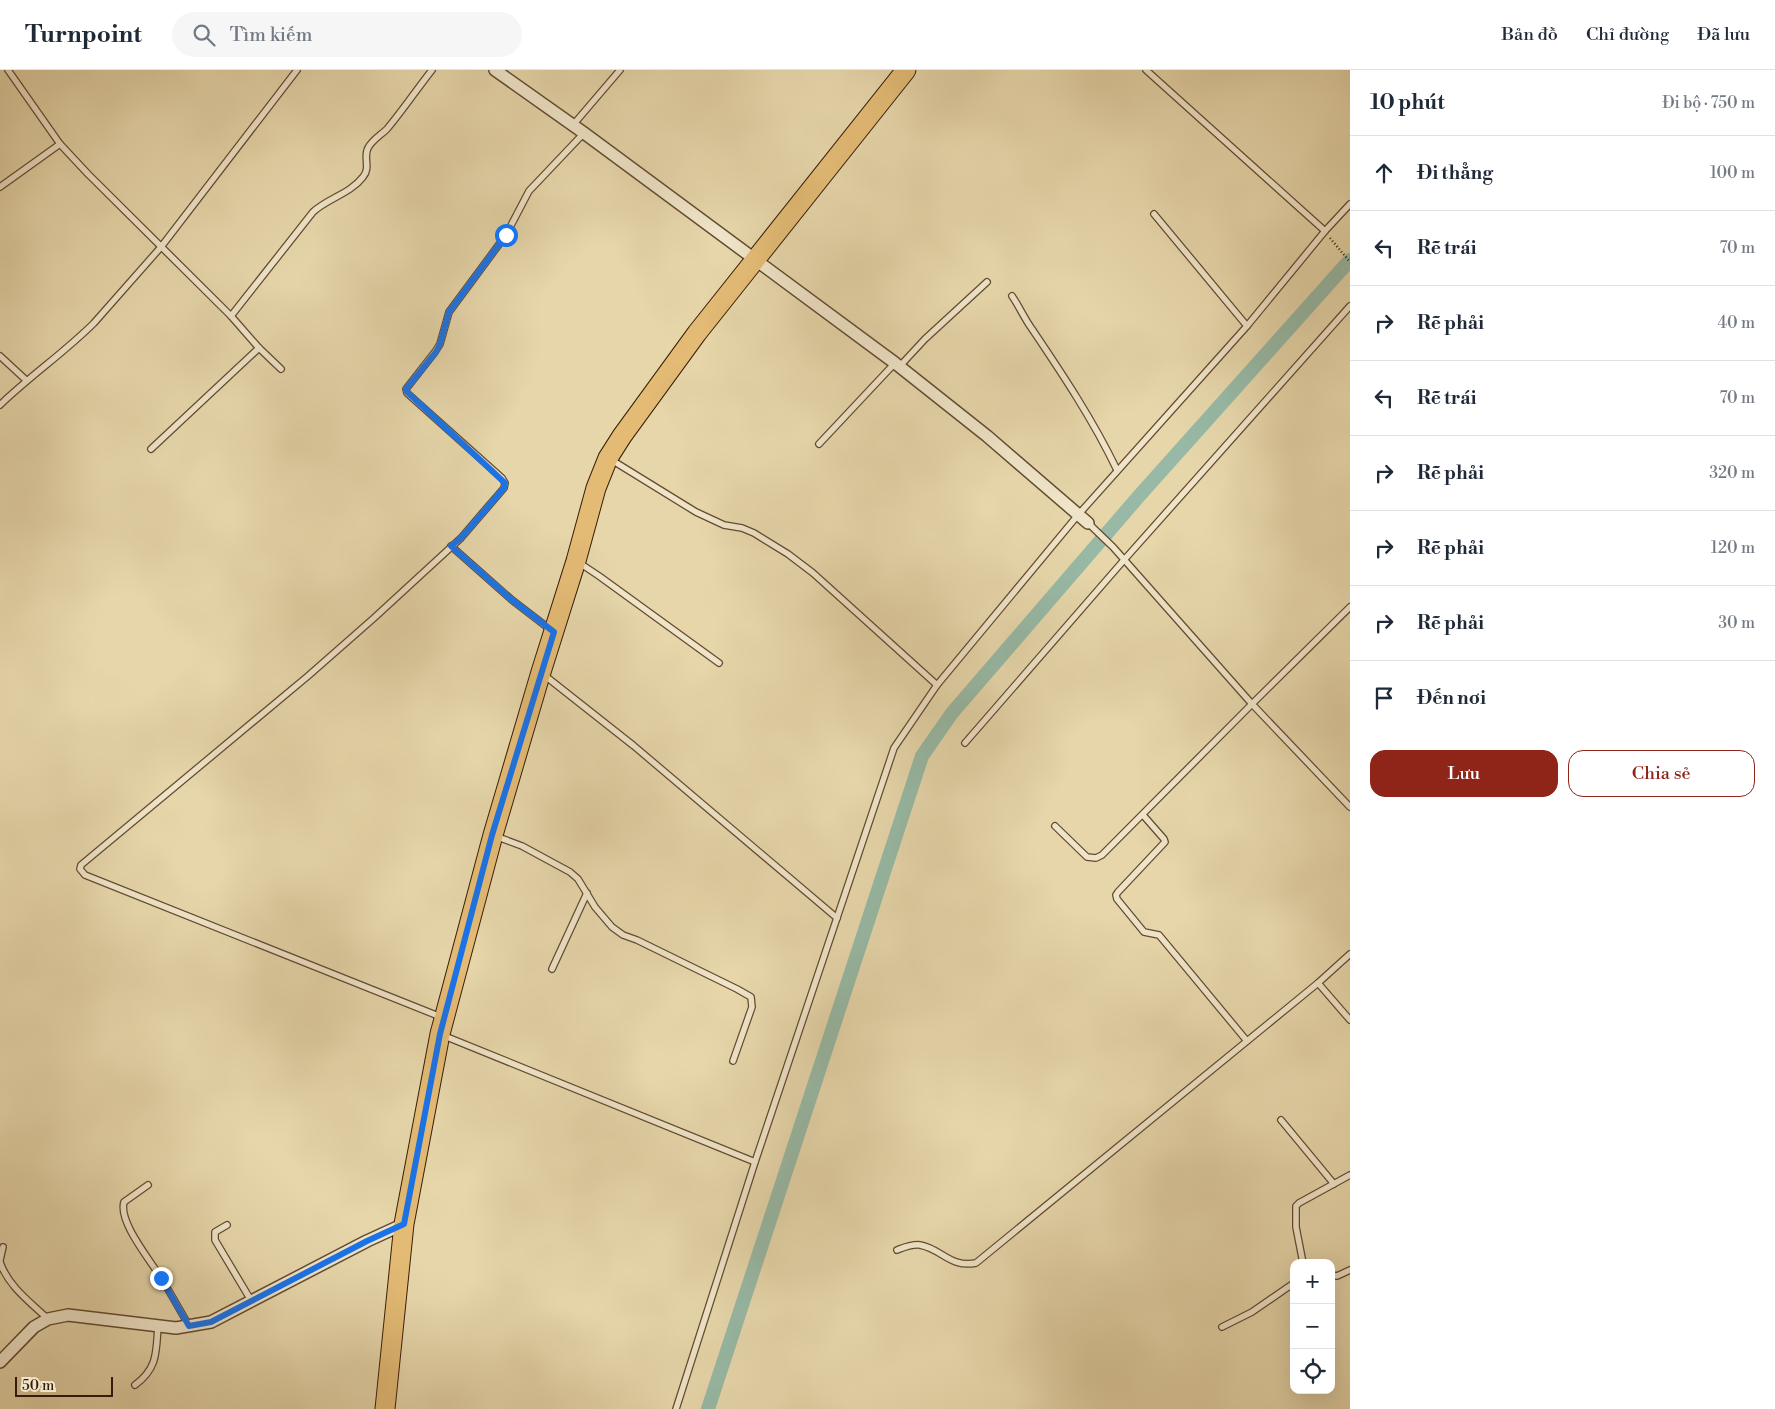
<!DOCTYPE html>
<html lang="vi">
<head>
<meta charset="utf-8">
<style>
	body { margin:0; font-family:"Libre Bodoni",serif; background:#f6f6f7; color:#1f2937 }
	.controls { position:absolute; right:15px; bottom:15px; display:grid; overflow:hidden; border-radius:10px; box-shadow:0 5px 20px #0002 }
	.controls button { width:45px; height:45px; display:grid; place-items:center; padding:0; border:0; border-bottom:1px solid #e0e1e3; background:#fff; color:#1f2937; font:25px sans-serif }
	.scale { position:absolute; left:15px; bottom:12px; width:98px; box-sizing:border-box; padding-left:5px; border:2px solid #371d09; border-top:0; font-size:14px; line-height:18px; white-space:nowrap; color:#371d09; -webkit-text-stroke:4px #efe4c8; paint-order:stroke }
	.stop { position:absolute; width:15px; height:15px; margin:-11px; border:4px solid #1a73e8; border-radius:50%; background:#fff }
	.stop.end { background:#1a73e8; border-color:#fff; box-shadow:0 1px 5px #0008 }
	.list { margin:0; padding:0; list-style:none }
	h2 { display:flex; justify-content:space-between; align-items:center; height:65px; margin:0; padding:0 20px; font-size:21px }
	h2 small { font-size:16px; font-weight:400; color:#747a83 }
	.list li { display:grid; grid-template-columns:32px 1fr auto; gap:15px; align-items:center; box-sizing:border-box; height:75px; padding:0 20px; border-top:1px solid #e0e1e3 }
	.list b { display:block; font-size:19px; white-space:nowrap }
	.list em { font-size:16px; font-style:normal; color:#747a83 }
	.actions { display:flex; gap:10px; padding:15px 20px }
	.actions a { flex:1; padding:11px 0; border:1px solid #8f2418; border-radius:15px; text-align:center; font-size:18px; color:#8f2418 }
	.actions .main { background:#8f2418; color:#fff }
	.icon { flex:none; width:28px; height:28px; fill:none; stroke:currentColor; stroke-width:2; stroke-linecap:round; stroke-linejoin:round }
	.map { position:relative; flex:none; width:1350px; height:1339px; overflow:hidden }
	header { display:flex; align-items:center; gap:30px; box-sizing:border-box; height:70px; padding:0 25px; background:#fff; border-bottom:1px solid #e0e1e3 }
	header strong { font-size:24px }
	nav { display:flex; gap:28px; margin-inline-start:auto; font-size:18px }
	.search { width:350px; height:45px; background:#f6f6f7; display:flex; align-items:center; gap:12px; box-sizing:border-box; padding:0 18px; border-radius:28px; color:#747a83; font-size:19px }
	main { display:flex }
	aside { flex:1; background:#fff }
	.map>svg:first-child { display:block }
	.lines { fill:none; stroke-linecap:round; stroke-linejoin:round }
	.canal { stroke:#97b9a5; stroke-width:14 }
	.lane-casing { stroke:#634b31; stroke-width:8 }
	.street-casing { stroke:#634b31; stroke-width:14 }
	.primary-casing { stroke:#371d09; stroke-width:21 }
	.path { stroke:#371d09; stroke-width:2.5; stroke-dasharray:1 2.5; stroke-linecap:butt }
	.lane { stroke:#efe4c8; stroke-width:5.5 }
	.street { stroke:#efe4c8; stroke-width:11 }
	.primary { stroke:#e3bb75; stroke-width:19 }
	.route { stroke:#1a73e8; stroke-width:6 }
</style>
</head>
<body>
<header>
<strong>Turnpoint</strong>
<div class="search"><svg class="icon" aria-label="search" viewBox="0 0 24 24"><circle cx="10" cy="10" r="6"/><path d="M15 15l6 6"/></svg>Tìm kiếm</div>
<nav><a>Bản đồ</a><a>Chỉ đường</a><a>Đã lưu</a></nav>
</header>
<main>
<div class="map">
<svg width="1350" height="1339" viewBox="0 0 1350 1339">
	<rect width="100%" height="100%" fill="#e6d6aa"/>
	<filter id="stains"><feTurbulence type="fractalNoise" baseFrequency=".004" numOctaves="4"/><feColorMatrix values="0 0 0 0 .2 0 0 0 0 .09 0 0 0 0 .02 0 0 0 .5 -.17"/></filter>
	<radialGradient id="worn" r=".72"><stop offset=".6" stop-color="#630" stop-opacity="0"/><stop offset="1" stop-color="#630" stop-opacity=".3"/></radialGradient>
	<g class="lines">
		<polyline class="canal" points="708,1339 922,686 952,643 1139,426 1350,190"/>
		<g class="lane-casing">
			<g id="lane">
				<polyline points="8,0 60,74 88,104 231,246 259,278 281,299"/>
				<polyline points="1146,0 1325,161"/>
				<polyline points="573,55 620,0"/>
				<polyline points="0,117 60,74"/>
				<polyline points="1154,144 1247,256"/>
				<path d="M1012 226C1019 236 1024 248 1032 259 1063 305 1093 350 1117 400"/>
				<path d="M231 246 313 142C328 128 350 124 363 107 371 98 363 87 368 78 372 70 381 65 387 59 403 40 417 19 432 0"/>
				<polyline points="0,286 26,310"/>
				<polyline points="899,297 925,269 987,212"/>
				<path d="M0 335C30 306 65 282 94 253L161 177 297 0"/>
				<polyline points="819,374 895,293"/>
				<polyline points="151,379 259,278"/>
				<polyline points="610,389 696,442 724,455 742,458 754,463 788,484 813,503 937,615"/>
				<polyline points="1088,453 1113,477 1252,634 1350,737"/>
				<polyline points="451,476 512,530 551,560"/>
				<polyline points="578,492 599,506 719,593"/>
				<polyline points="544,605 634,676 837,848"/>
				<polyline points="965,673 1124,490 1350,236"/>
				<polyline points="1143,745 1164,769 1165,772 1118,822 1116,825 1117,829 1144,862 1159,865 1247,971"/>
				<polyline points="1055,756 1087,787 1096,788 1102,785 1252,634 1350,537"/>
				<polyline points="495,766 522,776 570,802 578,809 595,837 612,857 623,865 637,870 737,919 751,927 752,937 733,991"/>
				<polyline points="552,899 587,823"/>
				<polyline points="1318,913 1350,950"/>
				<polyline points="441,947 85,805 80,799 81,795 308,606 374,548 461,468 504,418 505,413 502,408 407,323 406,319 435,282 440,274 449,242 506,165 529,121 584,63"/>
				<polyline points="442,965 755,1092"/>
				<polyline points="1281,1050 1334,1114"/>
				<path d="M148 1115 124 1132C118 1152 151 1191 161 1208 171 1224 180 1240 189 1256"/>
				<polyline points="227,1155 215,1162 215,1170 252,1232"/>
				<path d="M897 1180C905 1177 912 1174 920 1175 942 1179 950 1198 976 1193L1318 913 1350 884"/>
				<polyline points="0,1190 3,1177"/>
				<path d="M0 1192C8 1216 30 1232 48 1249"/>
				<polyline points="1303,1193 1296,1157 1296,1136 1299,1133 1350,1105"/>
				<polyline points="1331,1205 1337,1206 1350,1200"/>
				<polyline points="1222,1257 1252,1242 1294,1213"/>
				<path d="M135 1315C158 1298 156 1282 158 1256"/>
				<polyline points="676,1339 755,1092 894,678 937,615 1078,445 1247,256 1325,161 1350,134"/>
			</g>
		</g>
		<g class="street-casing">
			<g id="street">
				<polyline points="495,0 584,63 895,293 987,366 1088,453"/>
				<polyline points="0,1292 34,1257 48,1249 68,1245 176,1258 211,1252 367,1171 404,1154"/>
			</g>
		</g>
		<g class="primary-casing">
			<polyline id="primary" points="385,1339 404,1154 440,964 493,765 541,602 576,491 596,418 608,388 622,366 697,263 906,0"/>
		</g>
		<polyline class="path" points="1330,168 1350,192"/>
		<use href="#lane" class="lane"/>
		<use href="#street" class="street"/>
		<use href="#primary" class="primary"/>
	</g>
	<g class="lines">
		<polyline class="route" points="161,1208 189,1256 211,1252 367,1171 404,1154 440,964 492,765 554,562 512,530 451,476 461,468 504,418 505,413 406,321 406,319 436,282 440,274 449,242 506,165"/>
	</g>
	<rect width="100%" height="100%" filter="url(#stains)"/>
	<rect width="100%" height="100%" fill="url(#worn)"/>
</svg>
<div class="controls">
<button>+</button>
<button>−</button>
<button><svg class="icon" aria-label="locate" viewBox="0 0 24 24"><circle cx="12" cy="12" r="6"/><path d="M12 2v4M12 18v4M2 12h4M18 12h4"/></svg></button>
</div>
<div class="scale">50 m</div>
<div class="stop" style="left:506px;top:165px"></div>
<div class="stop end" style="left:161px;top:1208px"></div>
</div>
<aside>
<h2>10 phút<small>Đi bộ · 750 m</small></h2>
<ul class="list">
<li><svg class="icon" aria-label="ahead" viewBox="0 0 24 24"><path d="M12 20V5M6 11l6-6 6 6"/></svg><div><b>Đi thẳng</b></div><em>100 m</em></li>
<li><svg class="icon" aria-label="left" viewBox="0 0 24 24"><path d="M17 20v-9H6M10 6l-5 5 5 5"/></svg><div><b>Rẽ trái</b></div><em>70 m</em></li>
<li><svg class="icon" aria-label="right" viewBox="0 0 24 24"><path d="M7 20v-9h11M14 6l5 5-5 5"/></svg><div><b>Rẽ phải</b></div><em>40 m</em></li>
<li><svg class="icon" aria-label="left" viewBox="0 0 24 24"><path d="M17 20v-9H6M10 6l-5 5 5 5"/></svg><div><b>Rẽ trái</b></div><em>70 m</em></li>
<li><svg class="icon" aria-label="right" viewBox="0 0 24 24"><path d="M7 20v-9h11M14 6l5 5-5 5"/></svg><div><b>Rẽ phải</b></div><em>320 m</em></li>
<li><svg class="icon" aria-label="right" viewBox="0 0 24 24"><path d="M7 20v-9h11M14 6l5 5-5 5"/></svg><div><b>Rẽ phải</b></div><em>120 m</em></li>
<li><svg class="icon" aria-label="right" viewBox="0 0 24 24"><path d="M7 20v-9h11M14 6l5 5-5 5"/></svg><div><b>Rẽ phải</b></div><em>30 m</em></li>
<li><svg class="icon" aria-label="arrive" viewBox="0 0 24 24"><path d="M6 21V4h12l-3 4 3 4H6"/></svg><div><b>Đến nơi</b></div></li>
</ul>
<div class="actions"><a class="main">Lưu</a><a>Chia sẻ</a></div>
</aside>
</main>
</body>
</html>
